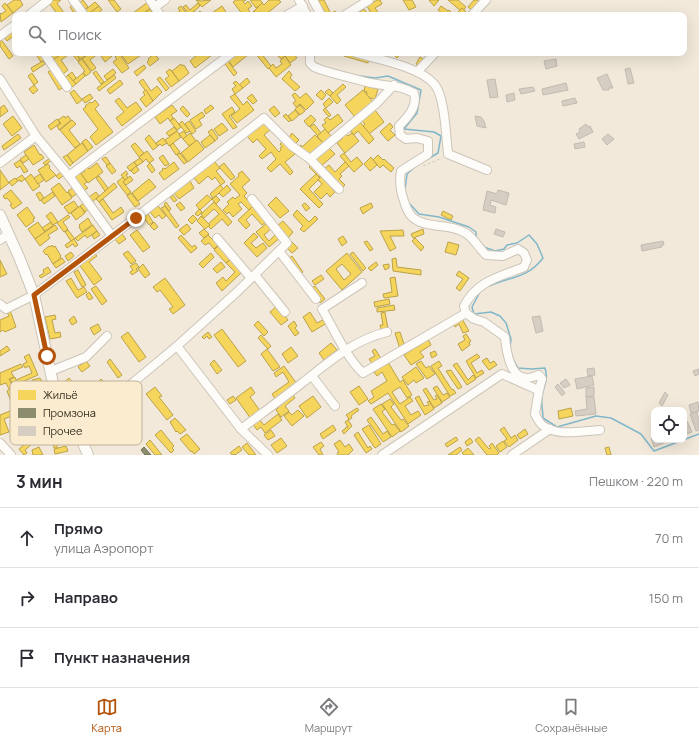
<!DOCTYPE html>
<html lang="ru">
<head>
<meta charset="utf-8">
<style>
	body { margin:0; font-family:Manrope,sans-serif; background:#f7f7f7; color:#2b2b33 }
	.controls { position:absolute; right:12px; bottom:12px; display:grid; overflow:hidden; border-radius:8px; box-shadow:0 4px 16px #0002 }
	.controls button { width:36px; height:36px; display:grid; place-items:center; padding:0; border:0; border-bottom:1px solid #e1e1e2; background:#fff; color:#2b2b33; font:20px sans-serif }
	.stop { position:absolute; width:12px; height:12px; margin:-9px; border:3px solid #b45309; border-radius:50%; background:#fff }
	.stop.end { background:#b45309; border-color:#fff; box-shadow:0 1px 4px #0008 }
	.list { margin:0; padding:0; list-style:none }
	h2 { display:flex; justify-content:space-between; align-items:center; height:52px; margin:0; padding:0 16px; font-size:17px }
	h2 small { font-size:13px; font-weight:400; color:#7c7c81 }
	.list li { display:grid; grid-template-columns:26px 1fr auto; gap:12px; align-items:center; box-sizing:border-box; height:60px; padding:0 16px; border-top:1px solid #e1e1e2 }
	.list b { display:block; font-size:15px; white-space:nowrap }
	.list p { margin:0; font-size:13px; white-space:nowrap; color:#7c7c81 }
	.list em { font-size:13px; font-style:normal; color:#7c7c81 }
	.icon { flex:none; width:22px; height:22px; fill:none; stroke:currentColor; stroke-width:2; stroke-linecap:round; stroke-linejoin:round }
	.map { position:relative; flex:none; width:699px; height:455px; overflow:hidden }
	.search { position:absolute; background:#fff; box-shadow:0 4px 16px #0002; left:12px; right:12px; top:12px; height:44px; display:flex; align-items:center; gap:10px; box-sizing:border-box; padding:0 14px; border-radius:8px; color:#7c7c81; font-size:15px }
	.sheet { height:232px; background:#fff }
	nav { display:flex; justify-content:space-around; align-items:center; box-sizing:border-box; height:56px; border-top:1px solid #e1e1e2; background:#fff; font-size:11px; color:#7c7c81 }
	nav a { display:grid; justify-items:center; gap:2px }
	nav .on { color:#b45309 }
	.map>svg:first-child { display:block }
	.homes { fill:#f6d55c; stroke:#bba24a; fill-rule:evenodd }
	.industry { fill:#8c8c6e; stroke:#716f57 }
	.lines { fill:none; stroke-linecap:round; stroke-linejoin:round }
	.stream { stroke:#81b7ca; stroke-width:1.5 }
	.building { fill:#d6cec3; stroke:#c3bbb0 }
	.minor-casing { stroke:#ccc5b9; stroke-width:10 }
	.major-casing { stroke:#ccc5b9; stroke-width:12 }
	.path { stroke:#d0cec8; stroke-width:1; stroke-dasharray:3 2; stroke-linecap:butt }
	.minor { stroke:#fdfcf9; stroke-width:8 }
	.major { stroke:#fdfcf9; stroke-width:10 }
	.route { stroke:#b45309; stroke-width:5 }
	.key { fill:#fceccf; stroke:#bfb29a; stroke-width:1 }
	.key-label { font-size:11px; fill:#312b20 }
</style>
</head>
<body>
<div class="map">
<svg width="699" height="455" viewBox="0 0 699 455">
	<rect width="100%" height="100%" fill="#f2e9da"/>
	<g class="homes">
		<polygon points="14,0 20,0 23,5 13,13 7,5"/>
		<polygon points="53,0 61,0 57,3 64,13 60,15 58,15 49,3"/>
		<polygon points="83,0 88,7 84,10 79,3"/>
		<polygon points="108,0 114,0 121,9 117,12"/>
		<polygon points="196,0 201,1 211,0 202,7"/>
		<polygon points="236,0 246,0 243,2 245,4 248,1 252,6 248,9 251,14 254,11 257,15 243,15 233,2"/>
		<polygon points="250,0 260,0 263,3 256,8"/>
		<polygon points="269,0 279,0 281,2 265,15 257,15 254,11 262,3 264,5"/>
		<polygon points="318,0 324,0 331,14 335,11 337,15 326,15"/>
		<polygon points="377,0 380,0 382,4 375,8 378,12 372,15 367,6"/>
		<polygon points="403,0 412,0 416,7 409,10"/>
		<polygon points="429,0 439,0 434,6"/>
		<polygon points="448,0 458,0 466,7 462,12"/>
		<polygon points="474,0 477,0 480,3 473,11 468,7"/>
		<polygon points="95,2 99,6 87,15 84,11"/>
		<polygon points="148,2 152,7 141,15 135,15 133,13"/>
		<polygon points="5,3 13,13 1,22 0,13 1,14 6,11 2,6"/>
		<polygon points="198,3 200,6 190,15 183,7 186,5 190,10"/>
		<polygon points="75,4 83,15 75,15 70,7"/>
		<polygon points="99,6 102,10 95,15 87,15"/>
		<polygon points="181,6 187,14 186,15 176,14 180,11 178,8"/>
		<polygon points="222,6 228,15 209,15"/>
		<polygon points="441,6 448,11 449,10 454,15 444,15 438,10"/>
		<polygon points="462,8 469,15 455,15"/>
		<polygon points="150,9 154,15 146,15 145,13"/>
		<polygon points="364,9 367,13 364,15 355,15"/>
		<polygon points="194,11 196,15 200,11 203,15 190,15"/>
		<polygon points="15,29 15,35 7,41 3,35"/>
		<polygon points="0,38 13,56 9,59 0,46"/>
		<polygon points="35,53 41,53 45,59 41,62"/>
		<polygon points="46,53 61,53 62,54 52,61"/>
		<polygon points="63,53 71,53 61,60 68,70 63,74 53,60"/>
		<polygon points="71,53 76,53 80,60 78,61"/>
		<polygon points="76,53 86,53 87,55 80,59"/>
		<polygon points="90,53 99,53 90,60 96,68 92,71 82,59"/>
		<polygon points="99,53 110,53 112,56 105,62"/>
		<polygon points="119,53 129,68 122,73 113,62 117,59 115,57"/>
		<polygon points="120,53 127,53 129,56 134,53 144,53 128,64"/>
		<polygon points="195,53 211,53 212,55 195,68 190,61 197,55"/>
		<polygon points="237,53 248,53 249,54 233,67 228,60"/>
		<polygon points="250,53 261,53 271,66 268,69 255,53 252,56"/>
		<polygon points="281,53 288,53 288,54 281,59 278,56"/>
		<polygon points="290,53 293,53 297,58 290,63 285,56"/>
		<polygon points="345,53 369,59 368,63 344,56"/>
		<polygon points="392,53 402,53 397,58"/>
		<polygon points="154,54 159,59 150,66 147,62 149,60 148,59"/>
		<polygon points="285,56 291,65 276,77 269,68 273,64 276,68 282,64 280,61"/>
		<polygon points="420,57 423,59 419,66 416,64"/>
		<polygon points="82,59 91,72 86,76 83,72 85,71 78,62"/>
		<polygon points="43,61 45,64 33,72 31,68"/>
		<polygon points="228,61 237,73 234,76 225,64"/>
		<polygon points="181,64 182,66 184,65 189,73 179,81 172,71"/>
		<polygon points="144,65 146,68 137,76 134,72"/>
		<polygon points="53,69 65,86 59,90 48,72"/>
		<polygon points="113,69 116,73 107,80 104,76"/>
		<polygon points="170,69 179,81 171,87 165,79 169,76 166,72"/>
		<polygon points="96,71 104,82 101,84 93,73"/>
		<polygon points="289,71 292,75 290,78 300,87 295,91 282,79"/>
		<polygon points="72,72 76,78 73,81 68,75"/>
		<polygon points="32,73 38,82 34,85 28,76"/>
		<polygon points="83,73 85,76 76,84 73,81"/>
		<polygon points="68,75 76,84 72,87 65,78"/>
		<polygon points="114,75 116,78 99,91 97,88"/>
		<polygon points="160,77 169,88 166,91 157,79"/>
		<polygon points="247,78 250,82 243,88 239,85"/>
		<polygon points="143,79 151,91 157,86 162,92 153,101 139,82"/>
		<polygon points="120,80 123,84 110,94 107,90"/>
		<polygon points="236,81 243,88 235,94 232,89 236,86 233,83"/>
		<polygon points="343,84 346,87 337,95 341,100 337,104 330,96"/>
		<polygon points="34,85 38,90 33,94 29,89"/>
		<polygon points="365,86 378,89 375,99 366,97 367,92 364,91"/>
		<polygon points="329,89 333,93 330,96 325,92"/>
		<polygon points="74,90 82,100 77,104 70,93"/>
		<polygon points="146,90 153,101 146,107 140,99 145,95 143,92"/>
		<polygon points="321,90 326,95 322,100 316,95"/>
		<polygon points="363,90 373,102 355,117 345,105"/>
		<polygon points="295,93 300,98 306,93 314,102 306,110 300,104 296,107 293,103 296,101 292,95"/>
		<polygon points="90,94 93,98 85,103 82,99"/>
		<polygon points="235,94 243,105 247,101 254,110 237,123 231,116 240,109 230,97"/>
		<polygon points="252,94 257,101 253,104 247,98"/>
		<polygon points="119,98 127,108 136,102 142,110 122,126 116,118 124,112 115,101"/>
		<polygon points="329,98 333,102 326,108 323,104"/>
		<polygon points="95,100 99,105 95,109 113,132 96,145 90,137 98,129 83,109 86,107 85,106 90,102 92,103"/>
		<polygon points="4,105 8,111 0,117 0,108"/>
		<polygon points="172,105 177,111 171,115 173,118 170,121 168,118 160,124 155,117"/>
		<polygon points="211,105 214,108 206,114 204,110"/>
		<polygon points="300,105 305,111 300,115 295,109"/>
		<polygon points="183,106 190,114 187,117 180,109"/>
		<polygon points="274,106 280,113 275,117 269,110"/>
		<polygon points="232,107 235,112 229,116 237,127 233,129 222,114"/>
		<polygon points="325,108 331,115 329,117 323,110"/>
		<polygon points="295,110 299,115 292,121 288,116"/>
		<polygon points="375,110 384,122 369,134 363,126 365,124 362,121"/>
		<polygon points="202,112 205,116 199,120 202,125 196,129 190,120"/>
		<polygon points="286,114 291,120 289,122 283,116"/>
		<polygon points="338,114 343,121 328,133 322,125 326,123 324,120 327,117 330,120"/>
		<polygon points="311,115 316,120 309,127 304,121"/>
		<polygon points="13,116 22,128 12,136 3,124"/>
		<polygon points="64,116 65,118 68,116 71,120 59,130 57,126 61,123 58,120"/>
		<polygon points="174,118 181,127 177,130 170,121"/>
		<polygon points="57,119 60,123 51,130 48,126"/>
		<polygon points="72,120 76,124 69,130 80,144 75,148 60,130"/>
		<polygon points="182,121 190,131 186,133 179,124"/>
		<polygon points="189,121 196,131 192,134 185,124"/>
		<polygon points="263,122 270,130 264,135 279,152 281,150 280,148 282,147 280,144 283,141 295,154 285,162 293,172 290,175 280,164 271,172 267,168 276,159 271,152 262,159 259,156 266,149 257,139 253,143 247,136"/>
		<polygon points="360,122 374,139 369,144 358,131 354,135 350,130"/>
		<polygon points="222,123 228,130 219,136 214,129"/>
		<polygon points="390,123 393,127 390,130 395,135 388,141 380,132"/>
		<polygon points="314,124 321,133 318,136 310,127"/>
		<polygon points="174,127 177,131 169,136 166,133"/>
		<polygon points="212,129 218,138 215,141 208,132"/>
		<polygon points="325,129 331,136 323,143 317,136"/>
		<polygon points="177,131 181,137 169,146 165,140"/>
		<polygon points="184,131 187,136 183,139 179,134"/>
		<polygon points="190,133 196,141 189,146 183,139"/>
		<polygon points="292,133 299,140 294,145 288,139"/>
		<polygon points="352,133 359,141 345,153 337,143 343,138 342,137 346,134 348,136"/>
		<polygon points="18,134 21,138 4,150 2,146"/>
		<polygon points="149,135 158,146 153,150 145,139"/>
		<polygon points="210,135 215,141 205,148 201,142"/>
		<polygon points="315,135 323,143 307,156 297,148 301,145 302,147"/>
		<polygon points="163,138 167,143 162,146 160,144 158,146 156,143"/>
		<polygon points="86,139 93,147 88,151 82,142"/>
		<polygon points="197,140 204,149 188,162 181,153"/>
		<polygon points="82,143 88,151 73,163 67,155"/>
		<polygon points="135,143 144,153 139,157 131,146"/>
		<polygon points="173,143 180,152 176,155 170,146"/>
		<polygon points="34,145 40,155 41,154 44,158 33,165 24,152"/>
		<polygon points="328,147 335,154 320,167 314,160"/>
		<polygon points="147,151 154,160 149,163 146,159 143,162 139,157"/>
		<polygon points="180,153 187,162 184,164 177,155"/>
		<polygon points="344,153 351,162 357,157 363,164 354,172 340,156"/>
		<polygon points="26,155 29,159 23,163 20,159"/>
		<polygon points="67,155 73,163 70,166 63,157"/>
		<polygon points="163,155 169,164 165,166 159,158"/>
		<polygon points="378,155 383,160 384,159 394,168 391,172 383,165 380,168 373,160"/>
		<polygon points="106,157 110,163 107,165 102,159"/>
		<polygon points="371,157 377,165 370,171 364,164"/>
		<polygon points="50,158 52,160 45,165 43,163"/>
		<polygon points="140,158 143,162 137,166 134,162"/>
		<polygon points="20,160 28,171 24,173 20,166 17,168 14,164"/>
		<polygon points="214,161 220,168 216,171 225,182 221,185 215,177 212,180 208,176 199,184 194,178"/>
		<polygon points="134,162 137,166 130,171 127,167"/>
		<polygon points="174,162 179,169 164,180 159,173 163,170 162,169 164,168 165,169"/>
		<polygon points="345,162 349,166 340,174 342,176 339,179 345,185 341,189 323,170 329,165 335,172"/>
		<polygon points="97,163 103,172 88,183 81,174 85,171 83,168 86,165 89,169"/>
		<polygon points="110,163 116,171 112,174 106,166"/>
		<polygon points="150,163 155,170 152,173 147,166"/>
		<polygon points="224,163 235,177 231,180 219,167"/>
		<polygon points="313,163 323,174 319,177 309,167"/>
		<polygon points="48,164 50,167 49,168 56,175 46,182 38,170"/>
		<polygon points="136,166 139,170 134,174 131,171"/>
		<polygon points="0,170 9,183 0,190"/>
		<polygon points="79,171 87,182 84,184 88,188 83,191 72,176"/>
		<polygon points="126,171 128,174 126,175 128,178 125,180 121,175"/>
		<polygon points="242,171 250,180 242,187 247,193 244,196 253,206 249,210 241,202 238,204 242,209 233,217 229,212 227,214 223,210 229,204 227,202 233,197 235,199 240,195 230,184 239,176 238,174"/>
		<polygon points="61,172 64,175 59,179 56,176"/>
		<polygon points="31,174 40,186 33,191 25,179"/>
		<polygon points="40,174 44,180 38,184 34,178"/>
		<polygon points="316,174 320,178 309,189 323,204 319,208 300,189"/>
		<polygon points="22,175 25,179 21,182 20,180 18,181 16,179"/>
		<polygon points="322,175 334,188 332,189 335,192 330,197 327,193 321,199 314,192 322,184 318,180"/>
		<polygon points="99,176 108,188 105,191 96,178"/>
		<polygon points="130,176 133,180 126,185 123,182"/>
		<polygon points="123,177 125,180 123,182 131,192 127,195 117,182"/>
		<polygon points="15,178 18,181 12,186 9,182"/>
		<polygon points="149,179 156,187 138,201 132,193"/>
		<polygon points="190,181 194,188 179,199 174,193"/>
		<polygon points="59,183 67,193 68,192 72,198 62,205 51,189"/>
		<polygon points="114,183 117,187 99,202 96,199"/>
		<polygon points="220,185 224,189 213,198 210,194"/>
		<polygon points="227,185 231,190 223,197 219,193"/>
		<polygon points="74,187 78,193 72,197 68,191"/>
		<polygon points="11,190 22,203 13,209 10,205 12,204 7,198 5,199 3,196"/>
		<polygon points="40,192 44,198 40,201 36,194"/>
		<polygon points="53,192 55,196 44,204 41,200"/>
		<polygon points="96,192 99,196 92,202 89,197"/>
		<polygon points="131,193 140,204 135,207 127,196"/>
		<polygon points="173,195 177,200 174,202 170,197"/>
		<polygon points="207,195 212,199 200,210 196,205"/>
		<polygon points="216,196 220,200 216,204 212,199"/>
		<polygon points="276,197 289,211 280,218 268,205"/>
		<polygon points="103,199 113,213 121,207 124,212 112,220 99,202"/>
		<polygon points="74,201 78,207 69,214 64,207"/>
		<polygon points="166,202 171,209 169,211 164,204"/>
		<polygon points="180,202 185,208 181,211 176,205"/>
		<polygon points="214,202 232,222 228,226 222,219 211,229 207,225 219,214 214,209 204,218 201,214"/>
		<polygon points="84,203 89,209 85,212 80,206"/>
		<polygon points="305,203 310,208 306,211 302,205"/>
		<polygon points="371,203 373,207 363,214 360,208"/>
		<polygon points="80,206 85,213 76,220 71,213"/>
		<polygon points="158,206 166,216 162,219 159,215 155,218 150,212"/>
		<polygon points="165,206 179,226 176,228 161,208"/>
		<polygon points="253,206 267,221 262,225 252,214 246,220 250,225 246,229 238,220"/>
		<polygon points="27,207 35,218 33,219 34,221 26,227 17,215"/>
		<polygon points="199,209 202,212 198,216 195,214"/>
		<polygon points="297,210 309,222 315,216 318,219 304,232 300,229 303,226 293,215"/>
		<polygon points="443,211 453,216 451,220 441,215"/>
		<polygon points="51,212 58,222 53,225 46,216"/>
		<polygon points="148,214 153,222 149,225 143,217"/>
		<polygon points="68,215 70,217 63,222 68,229 64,232 57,223"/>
		<polygon points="193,215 197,219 192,224 188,220"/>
		<polygon points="201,216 210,225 205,229 197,221"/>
		<polygon points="88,218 92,225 82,232 79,227 80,226 79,225"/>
		<polygon points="283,221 293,232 288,238 277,226"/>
		<polygon points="38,222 45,232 35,239 28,229"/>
		<polygon points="51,222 53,226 45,231 42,228"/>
		<polygon points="154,222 158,227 154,230 150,226"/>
		<polygon points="268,222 272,228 264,235 269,241 277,233 281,237 269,247 256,232"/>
		<polygon points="187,224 191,229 184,235 179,230"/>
		<polygon points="55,225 58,229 48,235 50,238 40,246 35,239"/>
		<polygon points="93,225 97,231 87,238 85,235 78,241 75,238"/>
		<polygon points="204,229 209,234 204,238 199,233"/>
		<polygon points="423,229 424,234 413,238 411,234"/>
		<polygon points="68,230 75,239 71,241 65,232"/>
		<polygon points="137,230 150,247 143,252 130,235"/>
		<polygon points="403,230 404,236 390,236 396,248 390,251 380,231"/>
		<polygon points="97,231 100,235 94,239 92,235"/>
		<polygon points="254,233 258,237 251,243 256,248 263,243 267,248 257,257 244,243"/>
		<polygon points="122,234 126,239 119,244 115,239"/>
		<polygon points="181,235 192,247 195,245 197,248 191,253 178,238"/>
		<polygon points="208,235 218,245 214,249 209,243 205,245 201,241"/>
		<polygon points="343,236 347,242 342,246 338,239"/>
		<polygon points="415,238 424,247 421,251 412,241"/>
		<polygon points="74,239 78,245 75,247 73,244 67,248 65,245"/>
		<polygon points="290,240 298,248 292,253 285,246"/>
		<polygon points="367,241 373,249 370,251 364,242"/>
		<polygon points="448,242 459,245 456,255 445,252"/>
		<polygon points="52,245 53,247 55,246 61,256 60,256 61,258 53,264 47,254 46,255 43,251 49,246 50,247"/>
		<polygon points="218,246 230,259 226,263 214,250"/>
		<polygon points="128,251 136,261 131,264 123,254"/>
		<polygon points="71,252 74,256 68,261 65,256"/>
		<polygon points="93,252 97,256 89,262 102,279 94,285 78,263"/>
		<polygon points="353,252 366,268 363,271 350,254"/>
		<polygon points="211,253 214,257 203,268 199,264"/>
		<path d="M347 253 362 272 342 290 326 271ZM342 264 351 274 344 280 336 269Z"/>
		<polygon points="292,256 303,272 298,275 287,260"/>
		<polygon points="62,258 65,262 56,268 53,264"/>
		<polygon points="396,258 397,267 421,270 421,275 393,271 392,259"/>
		<polygon points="231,259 242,272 222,291 216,283 223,277 226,281 235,272 226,263"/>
		<polygon points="0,260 7,274 0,277"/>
		<polygon points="221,262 225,267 217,273 213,269"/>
		<polygon points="376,262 378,265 371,271 368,268"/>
		<polygon points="136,263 139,267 136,269 138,271 132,275 130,272 133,270 130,266"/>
		<polygon points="143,264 150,274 145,278 138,269"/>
		<polygon points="389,264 389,268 385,270 383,265"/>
		<polygon points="48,267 51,272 41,278 39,276 44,273 43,270"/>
		<polygon points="78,270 86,285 82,287 74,272"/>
		<polygon points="459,271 469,278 460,291 456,288 463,279 456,275"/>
		<polygon points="321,275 324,279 315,285 312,281"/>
		<polygon points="395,277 398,296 384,298 383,294 392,292 390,278"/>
		<polygon points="71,278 78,290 84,287 87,292 77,298 66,281"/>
		<polygon points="165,278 185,305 173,314 169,309 173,307 160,290 157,292 153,287"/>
		<polygon points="96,286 107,301 102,305 91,289"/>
		<polygon points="315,286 325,299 320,303 310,289"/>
		<polygon points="89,292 93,298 89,300 86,295"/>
		<polygon points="389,299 390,304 375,307 374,302"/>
		<polygon points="394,305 395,310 377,312 377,308"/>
		<polygon points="277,306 288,320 281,325 270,312"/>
		<polygon points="10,310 16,327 5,332 3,330 0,332 0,320 9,316 7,312"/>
		<polygon points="310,312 317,323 325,319 327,323 312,332 303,317"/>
		<polygon points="385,312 388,329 381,330 380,325 383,325 381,313"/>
		<polygon points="55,315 56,319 52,320 55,333 60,332 61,337 50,339 45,317"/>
		<polygon points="74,316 77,322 72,325 69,320"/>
		<polygon points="461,317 469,331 463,333 459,324 455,327 452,322"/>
		<polygon points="258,321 268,332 264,336 254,325"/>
		<polygon points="294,321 297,326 295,328 299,333 295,336 288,326"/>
		<polygon points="98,324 101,330 94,335 90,328"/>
		<polygon points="222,329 246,361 238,367 214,335"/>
		<polygon points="128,332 146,357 139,362 121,337"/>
		<polygon points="208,332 212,337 209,339 207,336 204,339 202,337"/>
		<polygon points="400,332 405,347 400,349 395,333"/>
		<polygon points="466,334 471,341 469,342 470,345 462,351 458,344 465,340 463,336"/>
		<polygon points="261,335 271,346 268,349 258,338"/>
		<polygon points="428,339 431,345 420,352 424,357 411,365 404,355"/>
		<polygon points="331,343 337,350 324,360 319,353"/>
		<polygon points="7,346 10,350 0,356 0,351"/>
		<polygon points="291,347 298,356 288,363 282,354"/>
		<polygon points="267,349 280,367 273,371 261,354"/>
		<polygon points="375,349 382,360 373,365 369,359 375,356 372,351"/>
		<polygon points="435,351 437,355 432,358 430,353"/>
		<polygon points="29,354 38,375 13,386 10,379 15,377 16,380 32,373 29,366 25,368 23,364 27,362 24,357"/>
		<polygon points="477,354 480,357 471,363 477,373 482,370 484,373 476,378 466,361"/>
		<polygon points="487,358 490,363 494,361 497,365 489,370 482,361"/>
		<polygon points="110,359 122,375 118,378 107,362"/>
		<polygon points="214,360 222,370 217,374 210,364"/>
		<polygon points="86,361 90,366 82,372 78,367"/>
		<polygon points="421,361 426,368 429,366 435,374 427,379 416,364"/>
		<polygon points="439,361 442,366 438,368 452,390 453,389 456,393 450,396 431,366"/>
		<polygon points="388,362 400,382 403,380 412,395 407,398 400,387 392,392 400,404 410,397 413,401 405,406 411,415 418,411 421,415 408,424 388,393 371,404 368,401 374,397 371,391 387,381 382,372 377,376 374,372"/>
		<polygon points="457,363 468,380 473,375 476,379 467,385 453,365"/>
		<polygon points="21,364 23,367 11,372 14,377 9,379 13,387 9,389 6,383 0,385 0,373"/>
		<polygon points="284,366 297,384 275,399 272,394 289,382 283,372 276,377 274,373"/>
		<polygon points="416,367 424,378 416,383 414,380 408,385 402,377"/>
		<polygon points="451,370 462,387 458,389 446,371"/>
		<polygon points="40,378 45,388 37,392 32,380"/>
		<polygon points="69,378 84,397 76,403 61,385"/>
		<polygon points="101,379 109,387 101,393 97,388 100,384 98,382"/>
		<polygon points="359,386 368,399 359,405 350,392"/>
		<polygon points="437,386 443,395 447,393 450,397 442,402 433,388"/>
		<polygon points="155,387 162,396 159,397 173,415 167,420 146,394"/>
		<polygon points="251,387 255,393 250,397 261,412 251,419 236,398"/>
		<polygon points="426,388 434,400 437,399 435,396 437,395 442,403 434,408 423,390"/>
		<polygon points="10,389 15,402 20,400 24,414 20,416 18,411 12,413 11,408 13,407 7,391"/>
		<polygon points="292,393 295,398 285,406 289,411 281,417 276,410 279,407 277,404"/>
		<polygon points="233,396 236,400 230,404 227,400"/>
		<polygon points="313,396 321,407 307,418 299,406"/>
		<polygon points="419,396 424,406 429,405 427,402 429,401 434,409 425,415 415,398"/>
		<polygon points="390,399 394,404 391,407 401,420 403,419 409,426 401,432 382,404"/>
		<polygon points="381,404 385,409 382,412 392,425 394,424 400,431 392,437 373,409"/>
		<polygon points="357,408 359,410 351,416 352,418 348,420 352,426 344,434 342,431 346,428 346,427 348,427 345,422 349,419 346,415"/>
		<polygon points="571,408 573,416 559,419 558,411"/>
		<polygon points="298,410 304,416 292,426 284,416 289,412 292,415"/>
		<polygon points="10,411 12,416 4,419 9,432 0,435 0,415"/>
		<polygon points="278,414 282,420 265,433 261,427 257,430 252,423 258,418 264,425"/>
		<polygon points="371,417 383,434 387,431 391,437 383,442 367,420"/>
		<polygon points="175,418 186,430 180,434 177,431 176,432 170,422"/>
		<polygon points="58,422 63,435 68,438 67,442 57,441 57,448 54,448 53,442 48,441 49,436 57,436 54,429 49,431 47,426"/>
		<polygon points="333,425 336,430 323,439 320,434"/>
		<polygon points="369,425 381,444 375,448 362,429"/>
		<polygon points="504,427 511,438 515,435 518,440 509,447 504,441 507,439 500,430"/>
		<polygon points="525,429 528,434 520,439 517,435"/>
		<polygon points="161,430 174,446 172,448 174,450 171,453 155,435"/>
		<polygon points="271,430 275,436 268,440 264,435"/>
		<polygon points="358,432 368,448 370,446 372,449 366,453 354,435"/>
		<polygon points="187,434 200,449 194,454 192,451 191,452 180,439"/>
		<polygon points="456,437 458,440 447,447 445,444"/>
		<polygon points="479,437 489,449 491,448 489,446 492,443 499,453 497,455 487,455 475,440"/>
		<polygon points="281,438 287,446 277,453 271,445"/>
		<polygon points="470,438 473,442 467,446 465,442"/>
		<polygon points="150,440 162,455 155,455 146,444"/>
		<polygon points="340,440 345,447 349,444 353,450 348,455 338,455 337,453 339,452 334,444"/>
		<polygon points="503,441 507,447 500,452 496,446"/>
		<polygon points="28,442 31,445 25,450 27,453 24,455 19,449"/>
		<polygon points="321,442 324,446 320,449 323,455 319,455 313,447"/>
		<polygon points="247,443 256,455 249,455 242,447"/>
		<polygon points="66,446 68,451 55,454 54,449"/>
		<polygon points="239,446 242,450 235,455 234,454 232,455 230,453"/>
		<polygon points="39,447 43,455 33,455 32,450"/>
		<polygon points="460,447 462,450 456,455 448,455"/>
		<polygon points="609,447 611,455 607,455 605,448"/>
		<polygon points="468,448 474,455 464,455 462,453"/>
	</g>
	<polygon class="industry" points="144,447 151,455 145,455 141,450"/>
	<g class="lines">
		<g class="stream">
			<polyline points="353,75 375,78 388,76 421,90 417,113 404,129 434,132 441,136 438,153 426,160"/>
			<polyline points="405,190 407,174 416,166"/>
			<polyline points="409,203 419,214 439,217 469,227 476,232 476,239"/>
			<path d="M484 247 495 251 504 249 507 245 517 243 529 235 537 244 543 258C527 279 511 276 489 286"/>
			<polyline points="481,290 472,307 474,314 491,312 500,316 506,323 511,339 510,348"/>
			<path d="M513 359 518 368 532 369 545 368C549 382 543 385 542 397 541 404 543 411 543 418L557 427 596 416 611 418 641 434 654 451 699 434"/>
		</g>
	</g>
	<g class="building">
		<polygon points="556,59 557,66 546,69 544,61"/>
		<polygon points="630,68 634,83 628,84 625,69"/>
		<polygon points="607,74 613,88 609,88 609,90 603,90 597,78"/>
		<polygon points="495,79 498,97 490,98 487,80"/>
		<polygon points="566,83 568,90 543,95 542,89"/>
		<polygon points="533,87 535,91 521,94 519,89"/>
		<polygon points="514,93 515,100 507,102 506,95"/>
		<polygon points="575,98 577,103 563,106 562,101"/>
		<polygon points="475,116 481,117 484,121 486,128 477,126"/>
		<polygon points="586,124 588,127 590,126 593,132 579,139 576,134 580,132 579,129"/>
		<polygon points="608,134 614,139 607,145 602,139"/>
		<polygon points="584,142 585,147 575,149 574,144"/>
		<polygon points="498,190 509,193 506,205 491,200 490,205 496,207 495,213 483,210 487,191 497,194"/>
		<polygon points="496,229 505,232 503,237 494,234"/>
		<polygon points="663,241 664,245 661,245 662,247 642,251 641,245"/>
		<polygon points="540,316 543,331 536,333 532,317"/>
		<polygon points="594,368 595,375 588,376 587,369"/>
		<polygon points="699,369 699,374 695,376 693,371"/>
		<polygon points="592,376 594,385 577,389 575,379"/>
		<polygon points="566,379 570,385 564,388 560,383"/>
		<polygon points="558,384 565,393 562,396 555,387"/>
		<polygon points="594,387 594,396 586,397 586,388"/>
		<polygon points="665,392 668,395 662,406 659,403"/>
		<polygon points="586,397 594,397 596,414 576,416 575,411 587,409"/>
		<polygon points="698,402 699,411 691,413 689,405"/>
		<polygon points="697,412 699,420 699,430 696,431 690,414"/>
		<polygon points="687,421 692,432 684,435 684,423"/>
		<polygon points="654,437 654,440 671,440 654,447 651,438"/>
	</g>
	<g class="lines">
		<g class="minor-casing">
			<g id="minor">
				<polyline points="73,0 84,15"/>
				<polyline points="150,0 160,15"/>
				<polyline points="299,0 307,15"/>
				<polyline points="313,0 321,15"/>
				<polyline points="155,7 165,0"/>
				<polyline points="29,15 48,0"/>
				<polyline points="287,15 303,6"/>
				<polyline points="345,15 369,0"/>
				<polyline points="472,15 486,0"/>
				<polyline points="0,36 15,25"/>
				<polyline points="44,53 67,87"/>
				<path d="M310 53V63L314 67 322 70C338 75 355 79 371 83 389 87 397 84 414 93 418 106 408 117 399 126L400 135 406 139 417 138 428 141V154L401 171C399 182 400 190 404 201 406 207 409 216 415 219 428 229 452 223 467 234 474 239 480 249 486 255L503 256 518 249 524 253 527 260 524 267C499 277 477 281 464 306L466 313 474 319 484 322 505 337C506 349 510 379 527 378 531 378 535 376 539 375L542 379C538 391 537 402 535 414 537 418 539 422 542 425 557 437 582 431 600 430"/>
				<path d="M356 53C378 59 421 67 435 85 445 98 446 137 448 154L487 170"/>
				<polyline points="417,72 435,53"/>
				<polyline points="0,79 36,136 69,176 112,236"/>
				<polyline points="310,159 339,189"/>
				<polyline points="0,163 36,136"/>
				<polyline points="69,176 232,53"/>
				<polyline points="217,238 251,278"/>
				<polyline points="0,240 8,234"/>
				<polyline points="279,251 316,299"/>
				<polyline points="255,275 285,312"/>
				<path d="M362 283 322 309C334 329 346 357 363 373L466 313"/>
				<polyline points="0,304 6,309 34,295 112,236 264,118 292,146 310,159 376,104 394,85"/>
				<polyline points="177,346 241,429 268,455"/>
				<polyline points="51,371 86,357 107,336"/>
				<polyline points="312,376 335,406"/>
				<polyline points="77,429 177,346 237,292 287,243 252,199"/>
				<path d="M241 429C261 414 282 399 302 383 329 362 353 340 387 332"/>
				<polyline points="0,443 11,455"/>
				<polyline points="382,455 502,374 538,390"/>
				<polyline points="512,455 550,429"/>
			</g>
		</g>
		<g class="major-casing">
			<polyline id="major" points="0,215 19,257 34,295 54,388 63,406 77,429 88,455"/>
		</g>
		<polyline class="path" points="423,166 442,158"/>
		<use href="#minor" class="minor"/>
		<use href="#major" class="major"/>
	</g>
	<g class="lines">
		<polyline class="route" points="47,356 34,295 136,218"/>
	</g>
	<rect x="10" y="381" width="132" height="64" rx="6" class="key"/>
	<rect x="18" y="390" width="18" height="10" fill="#f6d55c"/>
	<rect x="18" y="408" width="18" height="10" fill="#8c8c6e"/>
	<rect x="18" y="426" width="18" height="10" fill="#d6cec3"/>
	<g class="key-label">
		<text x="43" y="399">Жильё</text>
		<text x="43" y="417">Промзона</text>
		<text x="43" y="435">Прочее</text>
	</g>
</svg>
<div class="controls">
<button><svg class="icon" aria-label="locate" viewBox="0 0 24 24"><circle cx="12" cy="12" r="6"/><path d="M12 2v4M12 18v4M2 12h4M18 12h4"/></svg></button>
</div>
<div class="stop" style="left:47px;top:356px"></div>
<div class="stop end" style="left:136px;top:218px"></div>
<div class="search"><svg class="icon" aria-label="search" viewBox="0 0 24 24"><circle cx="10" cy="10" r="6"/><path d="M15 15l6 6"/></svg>Поиск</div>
</div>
<section class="sheet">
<h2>3 мин<small>Пешком · 220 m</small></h2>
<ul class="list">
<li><svg class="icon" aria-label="ahead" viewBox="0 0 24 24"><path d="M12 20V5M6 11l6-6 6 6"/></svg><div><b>Прямо</b><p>улица Аэропорт</p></div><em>70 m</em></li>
<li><svg class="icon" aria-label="right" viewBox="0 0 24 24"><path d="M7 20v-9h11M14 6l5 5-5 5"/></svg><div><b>Направо</b></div><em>150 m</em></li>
<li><svg class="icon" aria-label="arrive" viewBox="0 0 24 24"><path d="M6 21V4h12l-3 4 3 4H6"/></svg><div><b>Пункт назначения</b></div></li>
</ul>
</section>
<nav>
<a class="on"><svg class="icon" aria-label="map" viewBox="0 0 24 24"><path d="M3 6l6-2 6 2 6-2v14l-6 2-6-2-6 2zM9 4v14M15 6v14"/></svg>Карта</a>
<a><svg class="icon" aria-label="directions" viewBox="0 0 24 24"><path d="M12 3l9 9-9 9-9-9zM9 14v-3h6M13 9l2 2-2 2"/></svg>Маршрут</a>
<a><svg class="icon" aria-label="saved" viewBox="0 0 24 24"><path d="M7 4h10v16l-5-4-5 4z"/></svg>Сохранённые</a>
</nav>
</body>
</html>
